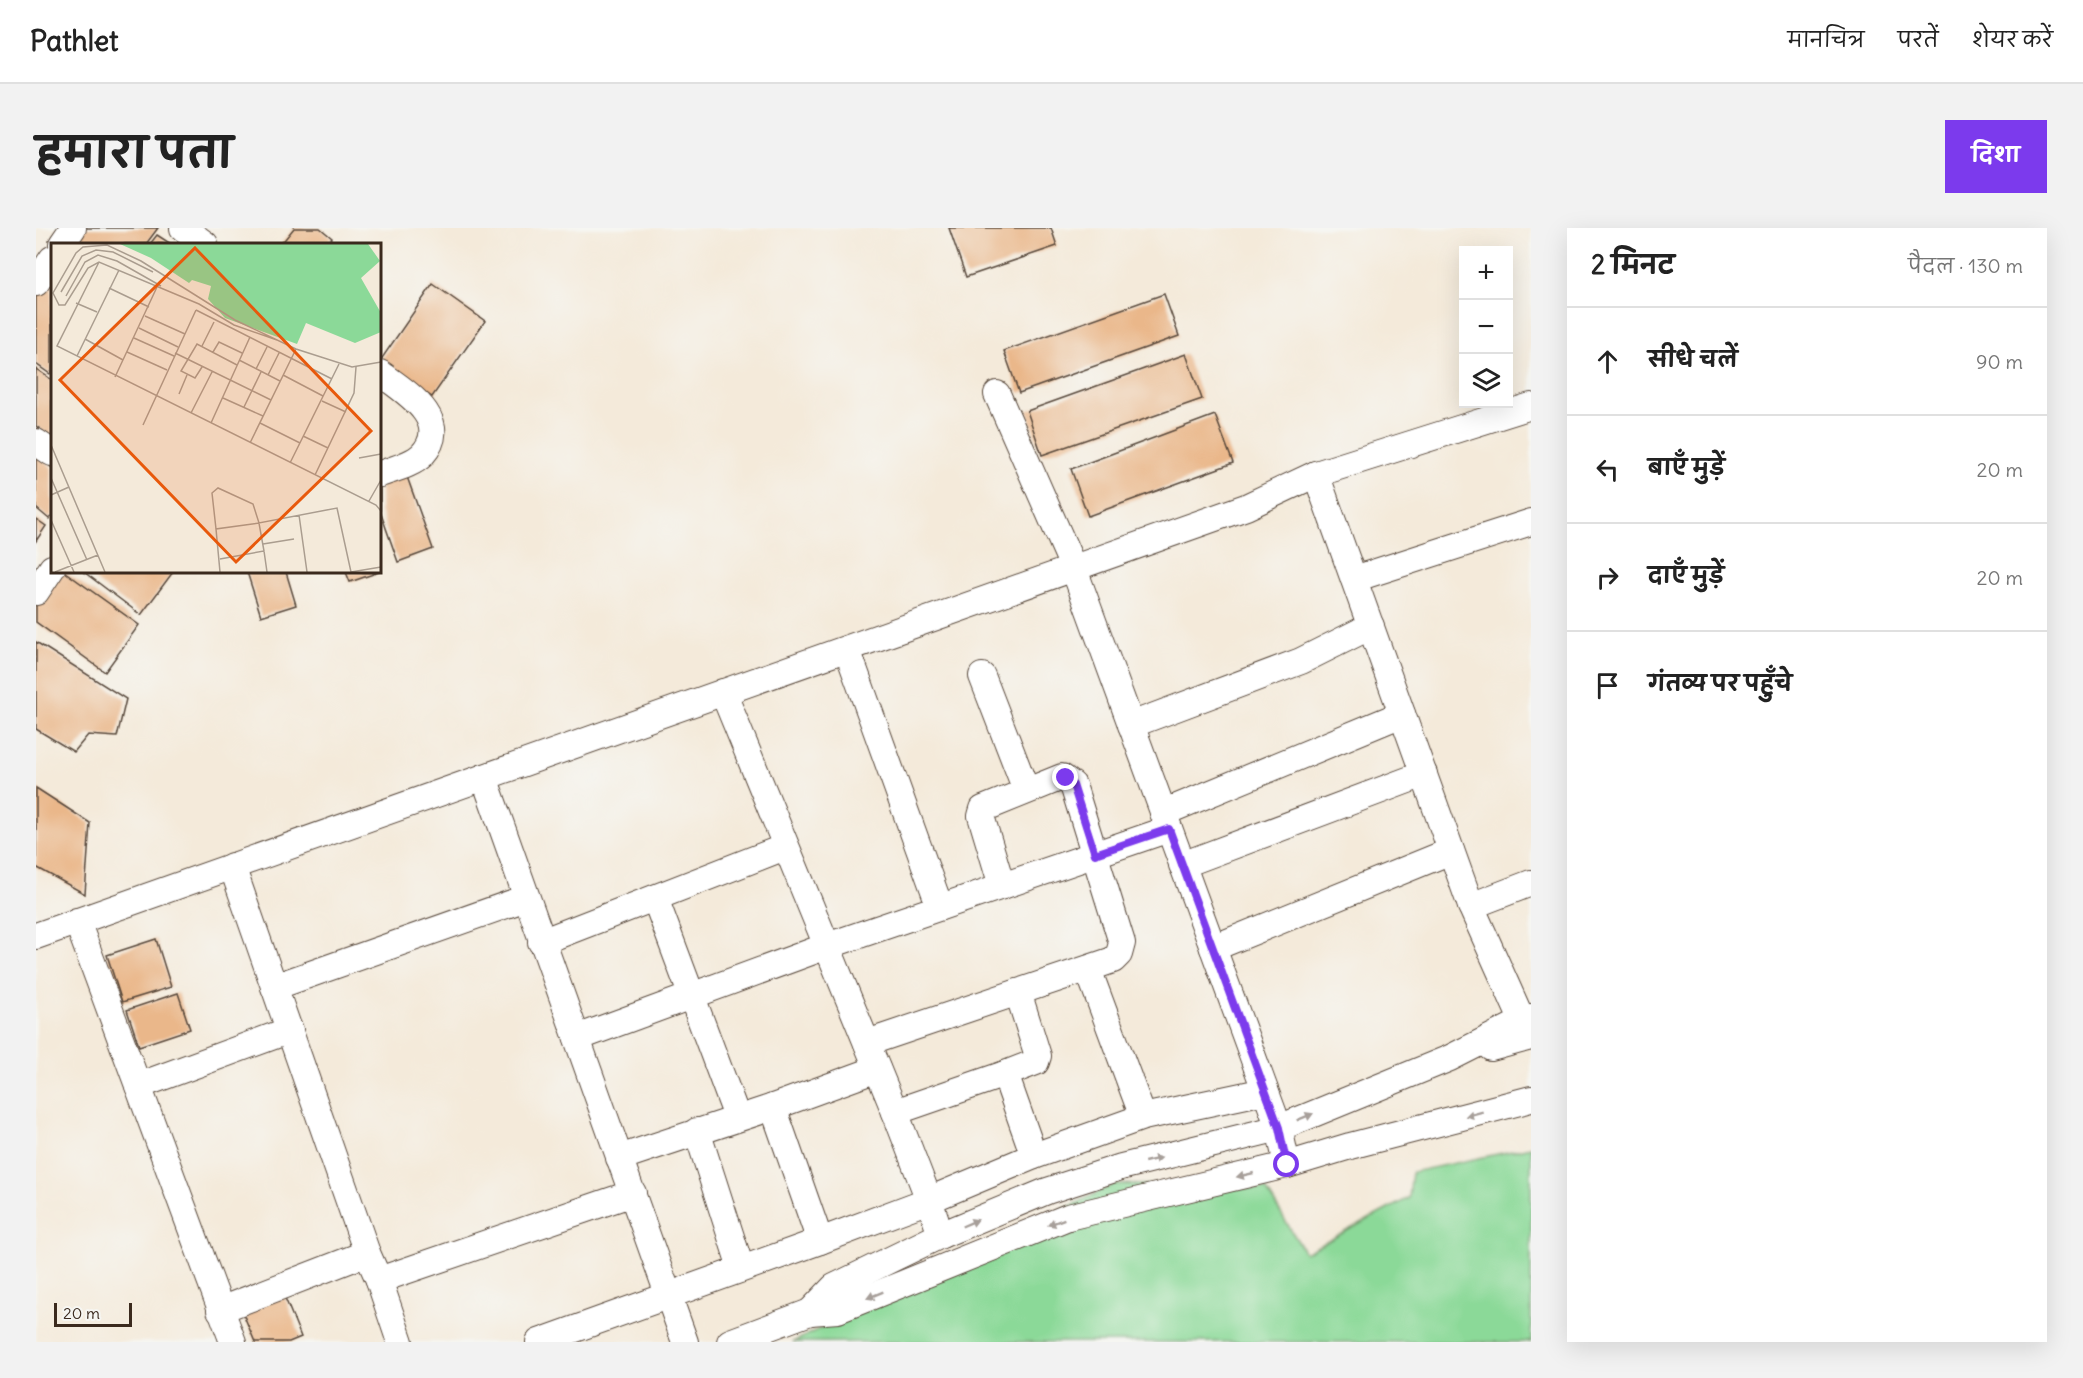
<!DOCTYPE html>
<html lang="hi">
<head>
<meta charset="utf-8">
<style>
	body { margin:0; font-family:Delius,"Playpen Sans Deva",sans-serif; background:#f2f2f2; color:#222 }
	.controls { position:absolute; right:18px; top:18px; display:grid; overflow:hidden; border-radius:0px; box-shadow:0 6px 24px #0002 }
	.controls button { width:54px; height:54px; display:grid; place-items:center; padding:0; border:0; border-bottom:2px solid #e0e0e0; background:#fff; color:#222; font:30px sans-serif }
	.scale { position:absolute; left:18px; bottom:15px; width:78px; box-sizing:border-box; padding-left:6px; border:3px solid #3b2a1e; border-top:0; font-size:16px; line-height:21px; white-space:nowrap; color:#3b2a1e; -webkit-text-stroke:4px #f6f6f2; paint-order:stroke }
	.stop { position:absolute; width:18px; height:18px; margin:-14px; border:4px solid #7c3aed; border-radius:50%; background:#fff }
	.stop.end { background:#7c3aed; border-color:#fff; box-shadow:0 2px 6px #0008 }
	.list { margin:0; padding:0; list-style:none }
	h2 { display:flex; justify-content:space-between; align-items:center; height:78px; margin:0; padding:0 24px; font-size:26px }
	h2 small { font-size:20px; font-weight:400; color:#767676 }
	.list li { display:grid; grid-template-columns:39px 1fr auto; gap:18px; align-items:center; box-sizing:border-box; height:108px; padding:0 24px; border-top:2px solid #e0e0e0 }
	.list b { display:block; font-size:22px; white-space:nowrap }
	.list em { font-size:20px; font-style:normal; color:#767676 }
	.icon { flex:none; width:33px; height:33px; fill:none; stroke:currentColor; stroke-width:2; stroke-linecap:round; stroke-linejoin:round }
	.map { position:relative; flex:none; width:1495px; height:1114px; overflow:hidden; border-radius:0px }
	header { display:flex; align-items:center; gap:36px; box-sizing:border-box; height:84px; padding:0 30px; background:#fff; border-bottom:2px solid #e0e0e0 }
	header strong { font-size:28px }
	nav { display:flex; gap:33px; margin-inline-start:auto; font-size:21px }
	.intro { display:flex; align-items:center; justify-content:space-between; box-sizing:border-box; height:144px; padding:0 36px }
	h1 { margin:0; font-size:42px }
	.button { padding:15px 27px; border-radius:0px; background:#7c3aed; color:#fff; font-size:21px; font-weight:700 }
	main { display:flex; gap:36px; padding:0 36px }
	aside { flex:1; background:#fff; border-radius:0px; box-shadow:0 6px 24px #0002 }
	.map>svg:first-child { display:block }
	.green { fill:#8bd998; stroke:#63825b; stroke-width:1.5 }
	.building { fill:#eab78a }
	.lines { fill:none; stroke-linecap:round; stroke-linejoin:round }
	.street-casing { stroke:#57473a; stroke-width:28 }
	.street { stroke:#fff; stroke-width:26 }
	.oneway { fill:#a79f9a }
	.route { stroke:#7c3aed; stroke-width:8 }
	.inset-road { fill:none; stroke:#aa9d8f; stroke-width:1.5 }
	.view { fill:#e8590c; fill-opacity:0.15; stroke:#e8590c; stroke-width:3 }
	.inset-edge { fill:none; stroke:#3b2a1e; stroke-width:3 }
</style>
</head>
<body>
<header>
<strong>Pathlet</strong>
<nav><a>मानचित्र</a><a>परतें</a><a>शेयर करें</a></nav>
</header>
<div class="intro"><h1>हमारा पता</h1><a class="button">दिशा</a></div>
<main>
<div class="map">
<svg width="1495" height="1114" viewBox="0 0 1495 1114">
	<rect width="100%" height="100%" fill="#f6f6f2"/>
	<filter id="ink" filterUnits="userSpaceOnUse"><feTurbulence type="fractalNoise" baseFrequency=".0167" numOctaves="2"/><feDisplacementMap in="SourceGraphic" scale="12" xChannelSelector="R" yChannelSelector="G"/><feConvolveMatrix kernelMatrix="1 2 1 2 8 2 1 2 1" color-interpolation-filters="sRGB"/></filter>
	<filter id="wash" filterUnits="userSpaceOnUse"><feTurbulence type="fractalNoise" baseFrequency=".008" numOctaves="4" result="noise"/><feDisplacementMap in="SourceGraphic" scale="24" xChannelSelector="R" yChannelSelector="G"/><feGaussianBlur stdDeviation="1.35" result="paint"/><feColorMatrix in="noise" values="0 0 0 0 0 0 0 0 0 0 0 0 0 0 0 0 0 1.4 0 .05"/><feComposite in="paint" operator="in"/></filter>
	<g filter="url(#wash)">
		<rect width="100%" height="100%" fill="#f4eada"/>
		<polygon class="green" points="1495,919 1495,1114 757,1114 1079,956 1230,961 1269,1025 1373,970 1376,944"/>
		<g id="blocks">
			<g class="building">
				<polygon points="45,0 122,0 110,16 37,16"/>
				<polygon points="258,0 284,0 296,10 291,16 245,16"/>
				<polygon points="913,0 1015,0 1021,18 930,49"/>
				<polygon points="121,7 135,16 114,16"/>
				<polygon points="16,50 16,143 14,146 0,136 0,66"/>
				<polygon points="397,56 449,93 396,169 344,133"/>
				<polygon points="1128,66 1143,108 983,165 968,123"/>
				<polygon points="1150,126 1166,171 1006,227 991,183"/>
				<polygon points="0,141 16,152 16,209 0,198"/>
				<polygon points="1179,187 1197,235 1052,288 1035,241"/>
				<polygon points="0,227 16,240 16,287 13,291 0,280"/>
				<polygon points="370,246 397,321 362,334 344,283 344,255"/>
				<polygon points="0,291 10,298 0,313"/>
				<polygon points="21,344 29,344 103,397 69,444 0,394 0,373"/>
				<polygon points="48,344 137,344 105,387"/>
				<polygon points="211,344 250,344 260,377 225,388"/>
				<polygon points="310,344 343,344 314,354"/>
				<polygon points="0,414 90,471 81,509 52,507 38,524 0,501"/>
				<polygon points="0,560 54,595 49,666 0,639"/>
				<polygon points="120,711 135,759 86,774 71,727"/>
				<polygon points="142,765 154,801 103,818 91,782"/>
				<polygon points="247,1065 265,1109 253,1114 219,1114 206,1083"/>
			</g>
		</g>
	</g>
	<g filter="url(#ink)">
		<use href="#blocks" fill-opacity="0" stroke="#57473a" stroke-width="1.5"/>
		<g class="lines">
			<g class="street-casing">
				<g id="street">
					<polyline points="147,0 169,16"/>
					<polyline points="26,16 37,0"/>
					<polyline points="0,55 16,31"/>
					<path d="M344 145C368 163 418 192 386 227 376 237 357 241 344 246"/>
					<polyline points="961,166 1038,341 1243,900 1251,937"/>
					<polyline points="0,214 16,225"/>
					<polyline points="1280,246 1435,678 1486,792"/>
					<polyline points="1318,351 1495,294"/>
					<polyline points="0,364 16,340"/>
					<polyline points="811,421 904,679"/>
					<polyline points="946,448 990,562"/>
					<polyline points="687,464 859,884 893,972 905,1007"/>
					<polyline points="1095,497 1265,433 1335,398"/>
					<polyline points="448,549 649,1114"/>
					<polyline points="1127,585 1366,486"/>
					<polyline points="1146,637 1388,546"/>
					<polyline points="196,638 331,1025 343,1052 364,1114"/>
					<polyline points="619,670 701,889"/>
					<polyline points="1435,678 1495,655"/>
					<polyline points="41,693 197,1114"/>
					<polyline points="0,708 1210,279 1280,246 1495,178"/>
					<polyline points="505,714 749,619"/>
					<polyline points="1177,720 1415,623"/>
					<polyline points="1052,741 1107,889"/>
					<polyline points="238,759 490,670"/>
					<polyline points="541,810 791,718 1133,601"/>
					<polyline points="831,815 1077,732 1083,726 1086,715 1037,557 1026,549 947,581 945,588 966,658"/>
					<polyline points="1455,820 1495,809"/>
					<polyline points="969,846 998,928"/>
					<polyline points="102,858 254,802"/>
					<polyline points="737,879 784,1013"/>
					<polyline points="859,884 969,846 1000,834 1002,828 982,764"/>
					<polyline points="661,903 705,1040"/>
					<polyline points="583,930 737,879 841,841"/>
					<polyline points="343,1052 597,965"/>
					<polyline points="184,1082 331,1025"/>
					<polyline points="774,1084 798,1059 905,1007 1011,963 1085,939 1243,900 1414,830 1495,789"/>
					<polyline points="503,1114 784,1013 893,972 998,928 1107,889 1229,863"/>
					<polyline points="694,1114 774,1084 802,1082 1032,989 1251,937 1314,918 1495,871"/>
				</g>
			</g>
			<use href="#street" class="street"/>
		</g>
		<defs><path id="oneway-solid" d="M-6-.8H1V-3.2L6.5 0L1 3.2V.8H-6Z" transform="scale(1.5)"/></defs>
		<g class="oneway">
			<use href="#oneway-solid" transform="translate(1438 886) rotate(165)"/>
			<use href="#oneway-solid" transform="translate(1269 889) rotate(-22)"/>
			<use href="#oneway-solid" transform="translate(1117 932) rotate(-13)"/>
			<use href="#oneway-solid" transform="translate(1209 947) rotate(167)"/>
			<use href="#oneway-solid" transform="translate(1020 994) rotate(159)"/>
			<use href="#oneway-solid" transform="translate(934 995) rotate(-23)"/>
			<use href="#oneway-solid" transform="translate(839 1067) rotate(158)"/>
		</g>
	</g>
	<g class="lines" filter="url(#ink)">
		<polyline class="route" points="1030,550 1037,557 1059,626 1133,601 1243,900 1251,937"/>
	</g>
	<g transform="translate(15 15)">
		<rect width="330" height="330" fill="#f4eada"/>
		<path d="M69 1H317L329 18 310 35 330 70V89L304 100 255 80 246 101 174 75 157 56 160 43 141 37 138 40 100 15Z" fill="#8bd998"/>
		<path class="inset-road" d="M48 19 6 103 325 262 330 268M58 45 98 64M10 49 31 13 45 7 62 9 102 29M15 53 34 19 47 12 66 18 110 43M25 60 46 69M145 67 281 136M94 73 134 91M88 85 127 104M83 95 123 113M34 96 72 117M226 97 183 82 148 61 48 19 37 25 14 62H8L2 50 25 10 32 4 56 2 90 18 184 77 245 106 301 124 330 119M151 103 163 79M76 109 116 127M162 109 168 99 191 110M124 110 220 157M26 113 68 27M188 117 229 138M151 124 144 135 130 128 146 101 186 122M205 126 216 104M217 132 228 110M232 132 272 153M64 134 106 44M128 151 136 132M172 155 212 173M271 158 295 169M193 164 210 129M140 170 161 129M160 180 199 94M209 180 249 200M92 182 145 67M252 193 277 205M199 200 245 106M0 202 54 329M308 215 330 211M239 220 288 121M264 232 303 150 305 124M0 235 36 317M0 252 18 244M318 258 330 237M248 272 256 329M0 277 23 329M165 286 161 250 167 245 202 261 208 280 286 265 300 329M212 301 243 296M213 308 216 329M4 329 47 312M169 329 165 286 208 280 213 308 169 316M300 329 330 324"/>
		<path class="view" d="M144 5 320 188 185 319 9 137Z"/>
		<rect width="330" height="330" class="inset-edge"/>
	</g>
</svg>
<div class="controls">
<button>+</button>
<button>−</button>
<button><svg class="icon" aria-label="layers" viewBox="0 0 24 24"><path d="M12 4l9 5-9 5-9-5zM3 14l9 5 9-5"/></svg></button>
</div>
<div class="scale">20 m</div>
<div class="stop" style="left:1251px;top:937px"></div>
<div class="stop end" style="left:1030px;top:550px"></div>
</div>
<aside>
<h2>2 मिनट<small>पैदल · 130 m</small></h2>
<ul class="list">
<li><svg class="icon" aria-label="ahead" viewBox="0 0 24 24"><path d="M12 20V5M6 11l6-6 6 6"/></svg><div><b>सीधे चलें</b></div><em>90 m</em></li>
<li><svg class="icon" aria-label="left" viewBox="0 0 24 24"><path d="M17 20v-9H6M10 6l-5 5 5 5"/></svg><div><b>बाएँ मुड़ें</b></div><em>20 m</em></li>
<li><svg class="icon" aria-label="right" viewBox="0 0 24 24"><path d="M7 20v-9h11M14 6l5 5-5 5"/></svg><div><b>दाएँ मुड़ें</b></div><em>20 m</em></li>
<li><svg class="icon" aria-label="arrive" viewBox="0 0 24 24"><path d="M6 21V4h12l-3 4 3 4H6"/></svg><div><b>गंतव्य पर पहुँचे</b></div></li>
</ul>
</aside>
</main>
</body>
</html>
